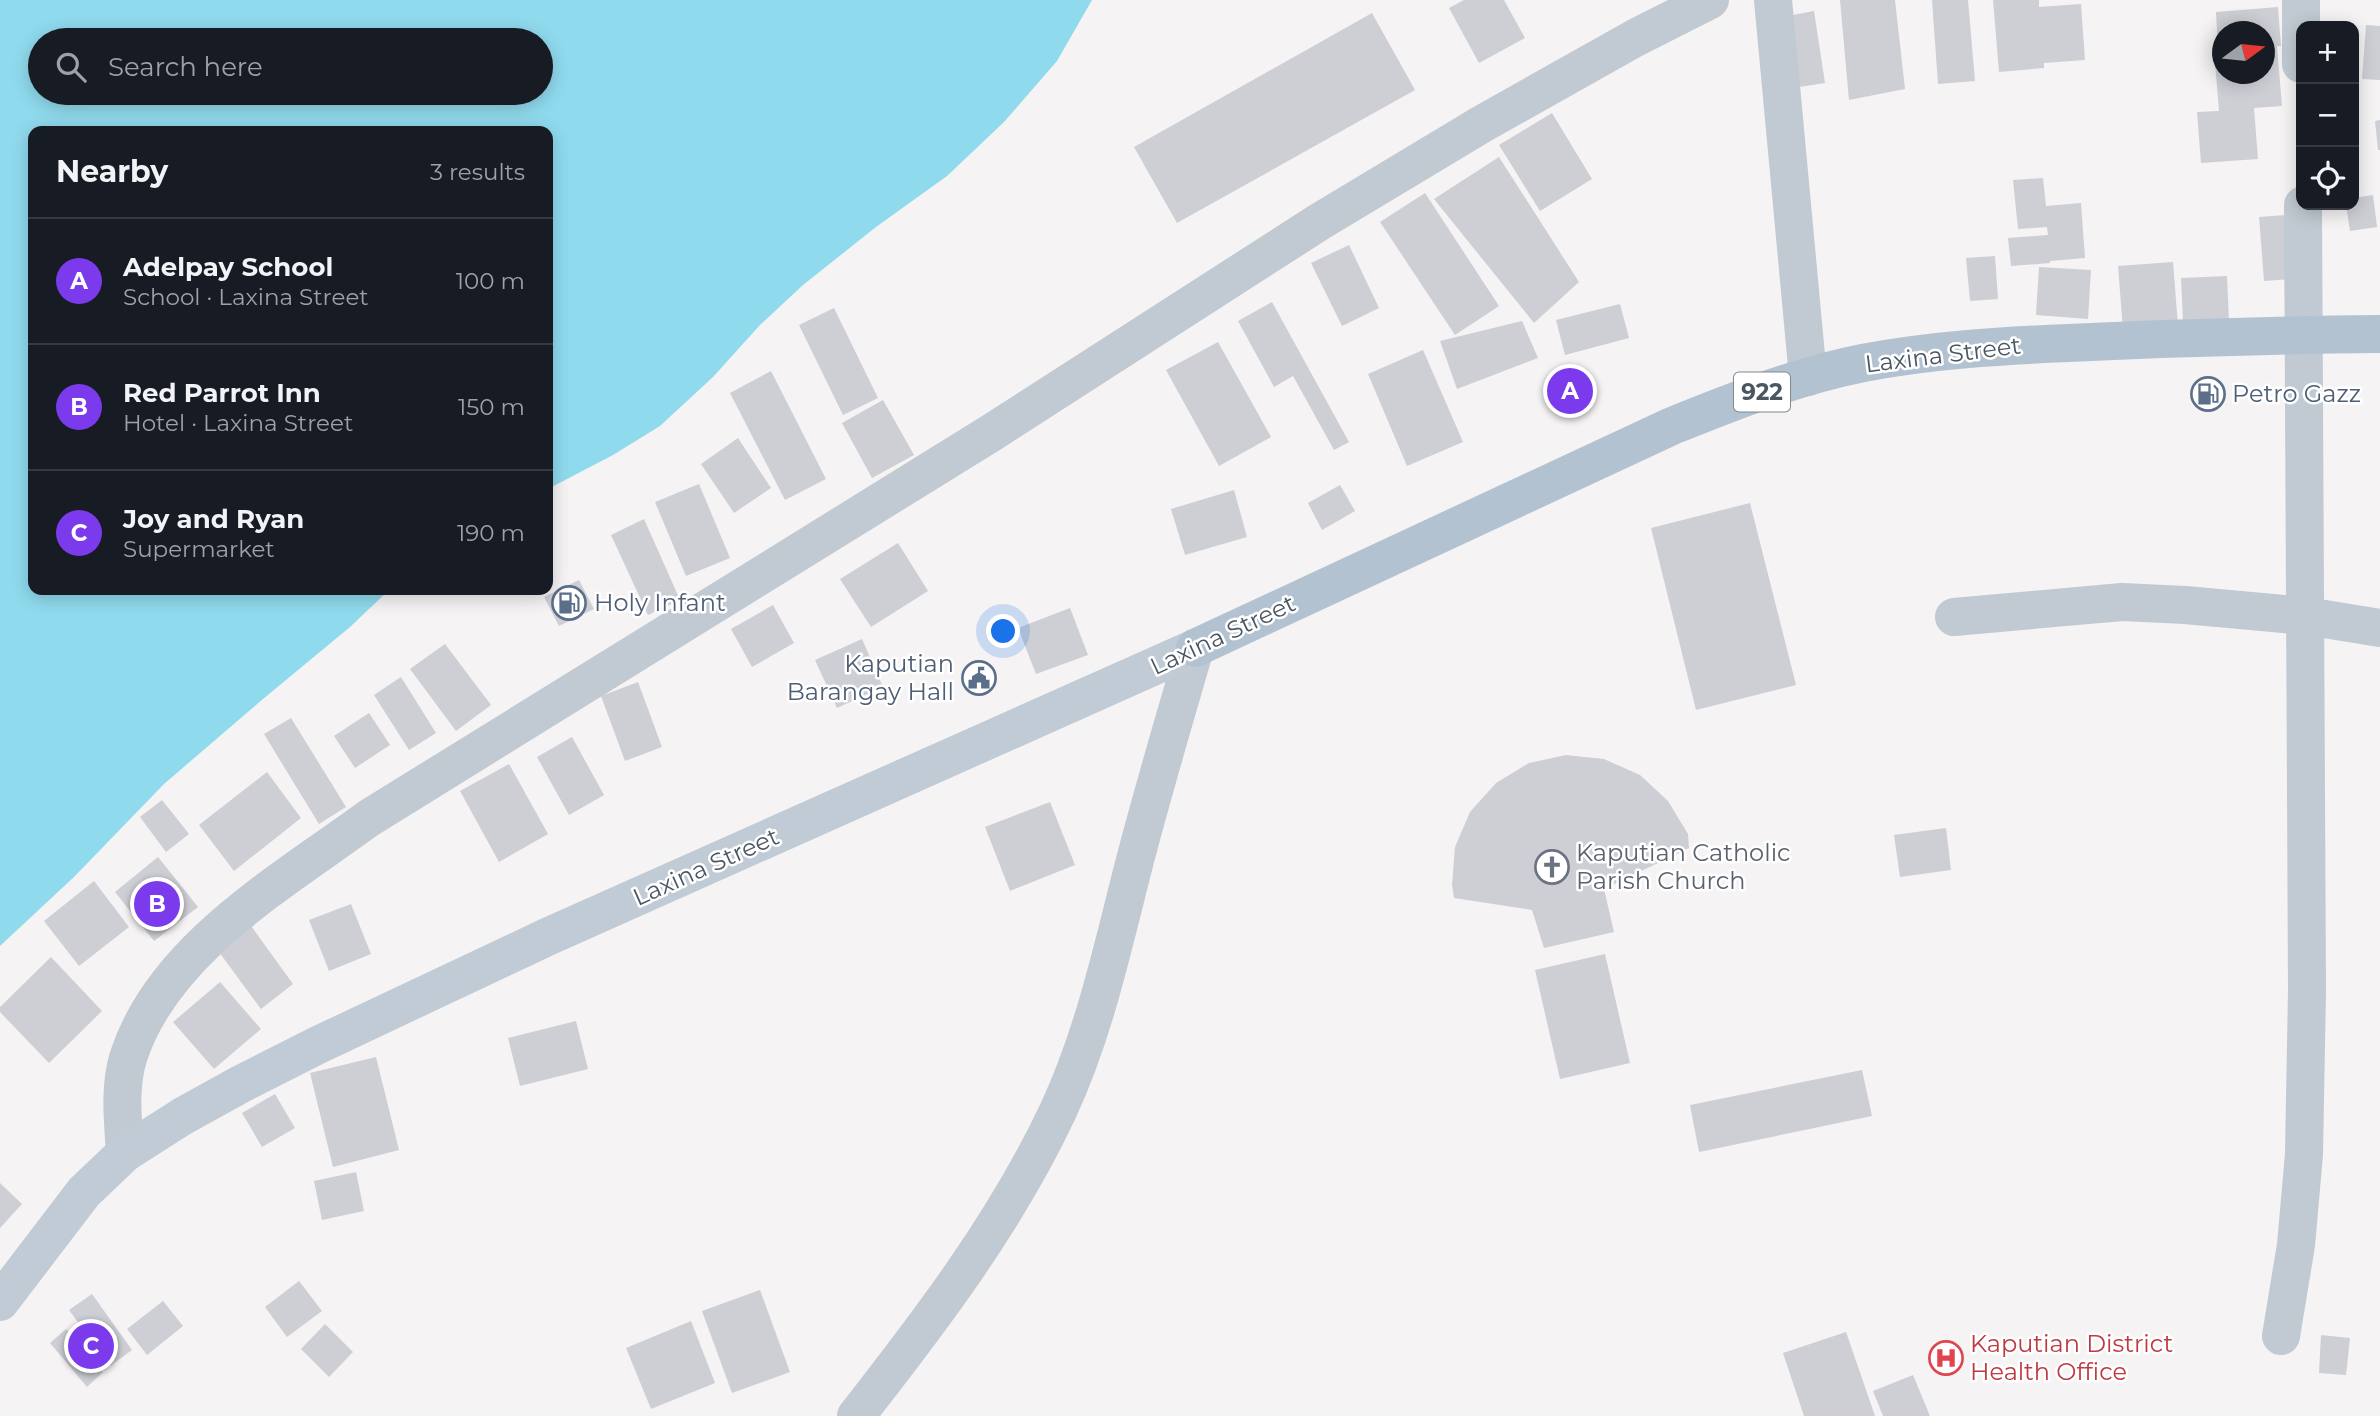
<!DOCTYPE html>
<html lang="en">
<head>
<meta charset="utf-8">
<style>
	body { margin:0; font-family:Montserrat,sans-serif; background:#20242c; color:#f1f3f6 }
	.controls { position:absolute; right:21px; top:21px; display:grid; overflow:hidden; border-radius:14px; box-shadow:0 4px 18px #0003 }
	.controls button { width:63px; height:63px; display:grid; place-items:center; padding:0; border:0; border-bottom:2px solid #363941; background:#171b24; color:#f1f3f6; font:35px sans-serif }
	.compass { position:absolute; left:2212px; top:21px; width:63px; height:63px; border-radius:50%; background:#171b24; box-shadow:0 4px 18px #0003; rotate:75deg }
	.you { position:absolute; left:1004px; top:632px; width:24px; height:24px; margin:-18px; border:5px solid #fff; border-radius:50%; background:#1a73e8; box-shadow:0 0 0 10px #1a73e833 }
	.badge { display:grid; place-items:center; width:46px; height:46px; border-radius:50%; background:#7c3aed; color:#fff; font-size:23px; font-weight:700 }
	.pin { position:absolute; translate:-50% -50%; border:4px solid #fff; box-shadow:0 2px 7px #0006 }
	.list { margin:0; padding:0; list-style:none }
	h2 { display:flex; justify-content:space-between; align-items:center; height:91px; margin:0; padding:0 28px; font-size:30px }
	h2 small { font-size:23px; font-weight:400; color:#9ea1a6 }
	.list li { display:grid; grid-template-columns:46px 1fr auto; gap:21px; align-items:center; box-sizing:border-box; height:126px; padding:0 28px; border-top:2px solid #363941 }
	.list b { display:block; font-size:26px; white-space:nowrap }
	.list p { margin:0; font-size:23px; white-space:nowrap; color:#9ea1a6 }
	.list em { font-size:23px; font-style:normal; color:#9ea1a6 }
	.icon { flex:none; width:38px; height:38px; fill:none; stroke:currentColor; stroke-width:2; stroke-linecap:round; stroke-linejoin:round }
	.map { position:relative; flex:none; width:2380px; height:1416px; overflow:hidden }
	.search { position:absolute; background:#171b24; box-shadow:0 4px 18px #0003; left:28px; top:28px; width:525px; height:77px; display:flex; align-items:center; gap:18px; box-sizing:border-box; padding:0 24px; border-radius:38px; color:#9ea1a6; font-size:26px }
	.panel { position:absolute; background:#171b24; box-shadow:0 4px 18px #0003; left:28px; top:126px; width:525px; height:469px; border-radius:14px }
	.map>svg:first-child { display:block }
	.water { fill:#90daee; fill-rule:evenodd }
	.building { fill:#cdcfd5; fill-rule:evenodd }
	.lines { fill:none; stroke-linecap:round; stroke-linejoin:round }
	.minor { stroke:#c1cad2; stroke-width:38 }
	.tertiary { stroke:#c1cad2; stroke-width:38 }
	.secondary { stroke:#c1cbd6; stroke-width:38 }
	.primary { stroke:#b3c2d1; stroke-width:38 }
	.labels { text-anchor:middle; stroke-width:5; stroke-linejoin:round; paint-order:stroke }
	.shield { fill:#fff; stroke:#808990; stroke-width:2 }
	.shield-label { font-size:23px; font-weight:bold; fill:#4a5661 }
	.street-label { font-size:24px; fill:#4a5661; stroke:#fff }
	.service-label { font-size:24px; fill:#4e5e75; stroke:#fff; text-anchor:start }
	.worship-label { font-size:24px; fill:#5b616d; stroke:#fff; text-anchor:start }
	.health-label { font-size:24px; fill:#be3a42; stroke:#fff; text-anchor:start }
</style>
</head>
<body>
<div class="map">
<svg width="2380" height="1416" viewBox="0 0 2380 1416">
	<rect width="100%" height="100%" fill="#f5f3f3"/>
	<path class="water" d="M0 0H1092L1057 61 1004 122 947 176 876 227 803 285 760 325 713 377 660 426 613 455 548 489V131H33V590H389L350 627 263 699 164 784 74 877 0 946ZM40 40H541V93H40Z"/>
	<g class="building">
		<polygon points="1464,0 1504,0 1525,38 1479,63 1449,8"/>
		<polygon points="1840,0 1895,0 1905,89 1849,100"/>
		<polygon points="1932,0 1968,0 1975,81 1938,84"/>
		<polygon points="1993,0 2039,0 2039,7 2081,4 2085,60 2044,63 2044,68 1999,72"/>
		<path d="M2278 7 2281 46H2277L2282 106 2254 108 2258 159 2201 163 2197 112 2219 111 2214 51H2218L2216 12ZM2222 32H2264V74H2222Z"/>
		<polygon points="1814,11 1825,83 1799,87 1787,16"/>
		<polygon points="1372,13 1415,90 1177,223 1134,147"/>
		<polygon points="2366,25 2380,26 2380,80 2362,79"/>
		<polygon points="1552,113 1592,179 1540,211 1499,145"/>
		<polygon points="2380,120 2380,150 2378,150 2375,121"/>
		<polygon points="1499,157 1579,282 1534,323 1434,199"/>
		<polygon points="2043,178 2046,206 2081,203 2085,258 2050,261 2050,263 2011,266 2008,238 2048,235 2047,227 2018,229 2013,180"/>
		<polygon points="1425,193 1499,306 1455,335 1380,222"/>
		<polygon points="2373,195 2377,227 2350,231 2346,205 2354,205 2354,198"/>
		<polygon points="2285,215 2290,279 2264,281 2259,217"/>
		<polygon points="1349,245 1379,308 1342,326 1311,263"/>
		<polygon points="1995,256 1998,299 1970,301 1966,258"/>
		<polygon points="2173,262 2178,326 2123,330 2118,266"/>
		<polygon points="2039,267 2091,270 2088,319 2036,315"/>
		<polygon points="2227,276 2229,321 2183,322 2181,278"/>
		<polygon points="1272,302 1349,442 1334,450 1293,376 1274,387 1238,321"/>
		<polygon points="1620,304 1629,338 1565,355 1556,320"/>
		<polygon points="834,308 878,398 843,415 799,325"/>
		<polygon points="1522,321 1538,358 1457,389 1440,341"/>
		<polygon points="1218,342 1271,437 1219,466 1166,370"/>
		<polygon points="1423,350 1463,442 1407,466 1368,374"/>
		<polygon points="771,371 826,479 785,500 730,393"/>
		<polygon points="883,400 914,455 872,478 842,423"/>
		<polygon points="738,438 771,488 734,513 701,464"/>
		<polygon points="699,484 730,558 686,576 655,502"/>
		<polygon points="1340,485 1355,511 1322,530 1308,503"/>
		<polygon points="1234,490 1247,537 1185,555 1171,509"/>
		<polygon points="1750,503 1796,685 1696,710 1651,528"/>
		<polygon points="644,519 680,600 648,615 611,535"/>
		<polygon points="898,543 928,591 871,627 840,579"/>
		<polygon points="579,580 594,609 559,626 544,597"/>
		<polygon points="773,605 794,643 752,667 731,629"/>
		<polygon points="1070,608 1088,655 1036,674 1018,628"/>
		<polygon points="862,639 883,687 837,708 815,660"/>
		<polygon points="445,644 491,705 456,731 410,669"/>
		<polygon points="401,677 436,733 409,750 374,695"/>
		<polygon points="638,682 662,747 625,761 601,696"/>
		<polygon points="369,713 390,745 355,768 334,736"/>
		<polygon points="291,718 346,807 319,824 264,734"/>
		<polygon points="572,737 604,795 569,815 537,757"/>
		<polygon points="1566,755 1604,759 1640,775 1668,801 1688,834 1689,848 1604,889 1614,932 1544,948 1532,910 1454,898 1452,885 1455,847 1470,812 1496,783 1529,763"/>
		<polygon points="509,764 548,834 499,862 460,791"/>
		<polygon points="267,772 301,818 234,871 199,825"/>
		<polygon points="162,800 189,834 166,852 140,817"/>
		<polygon points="1050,802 1075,865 1010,891 985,827"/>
		<polygon points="1946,828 1951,870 1900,877 1894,835"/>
		<polygon points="158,857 198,907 154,941 115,892"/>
		<polygon points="94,881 129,927 79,966 44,921"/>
		<polygon points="351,904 371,954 329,971 309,920"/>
		<polygon points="249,923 293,984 261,1009 216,948"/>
		<polygon points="1605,954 1630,1063 1560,1079 1535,970"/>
		<polygon points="51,957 102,1011 49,1063 0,1012 0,1007"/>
		<polygon points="220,982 261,1029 214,1069 173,1022"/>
		<polygon points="576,1021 588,1069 520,1086 508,1038"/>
		<polygon points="376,1057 399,1150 333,1167 310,1073"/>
		<polygon points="1862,1070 1872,1116 1699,1152 1690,1105"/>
		<polygon points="275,1094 295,1128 262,1147 242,1113"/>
		<polygon points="356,1172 364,1211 322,1220 314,1181"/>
		<polygon points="0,1183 22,1204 0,1228"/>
		<polygon points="299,1281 322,1311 287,1337 265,1307"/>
		<polygon points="760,1290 790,1372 732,1393 702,1311"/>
		<polygon points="92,1294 132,1350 110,1366 69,1310"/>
		<polygon points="163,1301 183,1326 147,1355 127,1329"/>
		<polygon points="691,1321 715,1383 651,1409 626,1348"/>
		<polygon points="325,1324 353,1352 329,1377 301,1349"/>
		<polygon points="66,1329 103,1372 87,1387 50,1343"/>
		<polygon points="1846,1332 1875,1416 1804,1416 1783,1353"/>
		<polygon points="2321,1335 2350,1338 2346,1375 2319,1373"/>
		<polygon points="1913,1375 1930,1416 1883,1416 1873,1391"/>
	</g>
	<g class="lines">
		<g class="minor">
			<polyline points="1773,0 1808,377"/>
			<polyline points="2301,0 2301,64"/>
			<polyline points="1954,617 2122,602 2185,605 2306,616 2380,628"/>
			<path d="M125 1153C123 1122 119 1088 128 1058 162 950 283 881 369 818L991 433 1319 222 1482 124 1635 38 1710 0"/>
			<polyline points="2281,1336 2296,1245 2304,1154 2307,990 2303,205"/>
		</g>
		<path class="tertiary" d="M856 1416C931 1320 1006 1222 1058 1111 1094 1034 1112 950 1133 868 1152 794 1174 721 1195 648"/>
		<polyline class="secondary" points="0,1302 84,1192 125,1153 183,1116 241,1084 318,1045 547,937 1195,648"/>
		<path class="primary" d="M1195 648 1672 426C1734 401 1797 376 1863 363 1931 350 1999 346 2068 343 2172 338 2276 335 2380 334"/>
	</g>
	<defs>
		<g id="fuel-ring" transform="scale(1.75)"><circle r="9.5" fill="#fff" stroke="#5c6f8a" stroke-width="1.5"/><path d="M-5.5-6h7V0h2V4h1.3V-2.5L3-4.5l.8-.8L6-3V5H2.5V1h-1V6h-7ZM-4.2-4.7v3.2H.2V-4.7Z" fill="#5c6f8a"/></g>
		<g id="civic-ring" transform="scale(1.75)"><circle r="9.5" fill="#fff" stroke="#5c6f8a" stroke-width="1.5"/><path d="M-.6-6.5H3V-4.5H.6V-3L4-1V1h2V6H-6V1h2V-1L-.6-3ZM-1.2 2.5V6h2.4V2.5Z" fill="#5c6f8a"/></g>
		<g id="church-ring" transform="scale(1.75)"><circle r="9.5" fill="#fff" stroke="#6b7280" stroke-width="1.5"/><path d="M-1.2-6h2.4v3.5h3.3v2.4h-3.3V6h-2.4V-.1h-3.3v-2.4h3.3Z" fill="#6b7280"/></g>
		<g id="hospital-ring" transform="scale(1.75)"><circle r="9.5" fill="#fff" stroke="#e0444e" stroke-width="1.5"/><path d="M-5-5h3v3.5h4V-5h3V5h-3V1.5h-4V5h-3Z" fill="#e0444e"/></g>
	</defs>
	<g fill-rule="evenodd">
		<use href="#fuel-ring" x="2208" y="394"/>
		<use href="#fuel-ring" x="569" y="603"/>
		<use href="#civic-ring" x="979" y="678"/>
		<use href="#church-ring" x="1552" y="867"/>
		<use href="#hospital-ring" x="1946" y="1358"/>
	</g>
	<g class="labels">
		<rect class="shield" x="1734" y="372.5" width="56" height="39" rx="5"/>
		<g class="shield-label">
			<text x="1762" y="400">922</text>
		</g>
		<g class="street-label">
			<text transform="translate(1943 355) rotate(-7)" y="8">Laxina Street</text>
			<text transform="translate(1223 635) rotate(-25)" y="8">Laxina Street</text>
			<text transform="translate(706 867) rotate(-24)" y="8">Laxina Street</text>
		</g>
		<g class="service-label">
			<text x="2232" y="402">Petro Gazz</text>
			<text x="594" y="611">Holy Infant</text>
			<text x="954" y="672" text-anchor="end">Kaputian<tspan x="954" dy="28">Barangay Hall</tspan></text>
		</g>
		<g class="worship-label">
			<text x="1576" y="861">Kaputian Catholic<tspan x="1576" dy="28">Parish Church</tspan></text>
		</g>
		<g class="health-label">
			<text x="1970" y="1352">Kaputian District<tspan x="1970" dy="28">Health Office</tspan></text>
		</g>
	</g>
</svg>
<div class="controls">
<button>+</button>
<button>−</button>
<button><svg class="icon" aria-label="locate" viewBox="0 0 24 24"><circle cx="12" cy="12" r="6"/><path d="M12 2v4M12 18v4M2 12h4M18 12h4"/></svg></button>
</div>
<svg class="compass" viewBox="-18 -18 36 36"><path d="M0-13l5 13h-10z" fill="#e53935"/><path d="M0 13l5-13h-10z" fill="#9ea1a6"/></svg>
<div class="you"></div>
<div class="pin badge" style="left:1570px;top:391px">A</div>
<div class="pin badge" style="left:157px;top:904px">B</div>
<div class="pin badge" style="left:91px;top:1346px">C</div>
<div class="search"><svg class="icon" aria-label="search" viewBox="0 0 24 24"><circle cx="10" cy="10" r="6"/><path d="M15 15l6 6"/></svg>Search here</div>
<section class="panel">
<h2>Nearby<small>3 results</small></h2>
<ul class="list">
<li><span class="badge">A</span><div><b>Adelpay School</b><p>School · Laxina Street</p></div><em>100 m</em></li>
<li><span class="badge">B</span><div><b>Red Parrot Inn</b><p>Hotel · Laxina Street</p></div><em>150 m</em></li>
<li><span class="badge">C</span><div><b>Joy and Ryan</b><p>Supermarket</p></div><em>190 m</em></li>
</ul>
</section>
</div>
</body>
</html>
